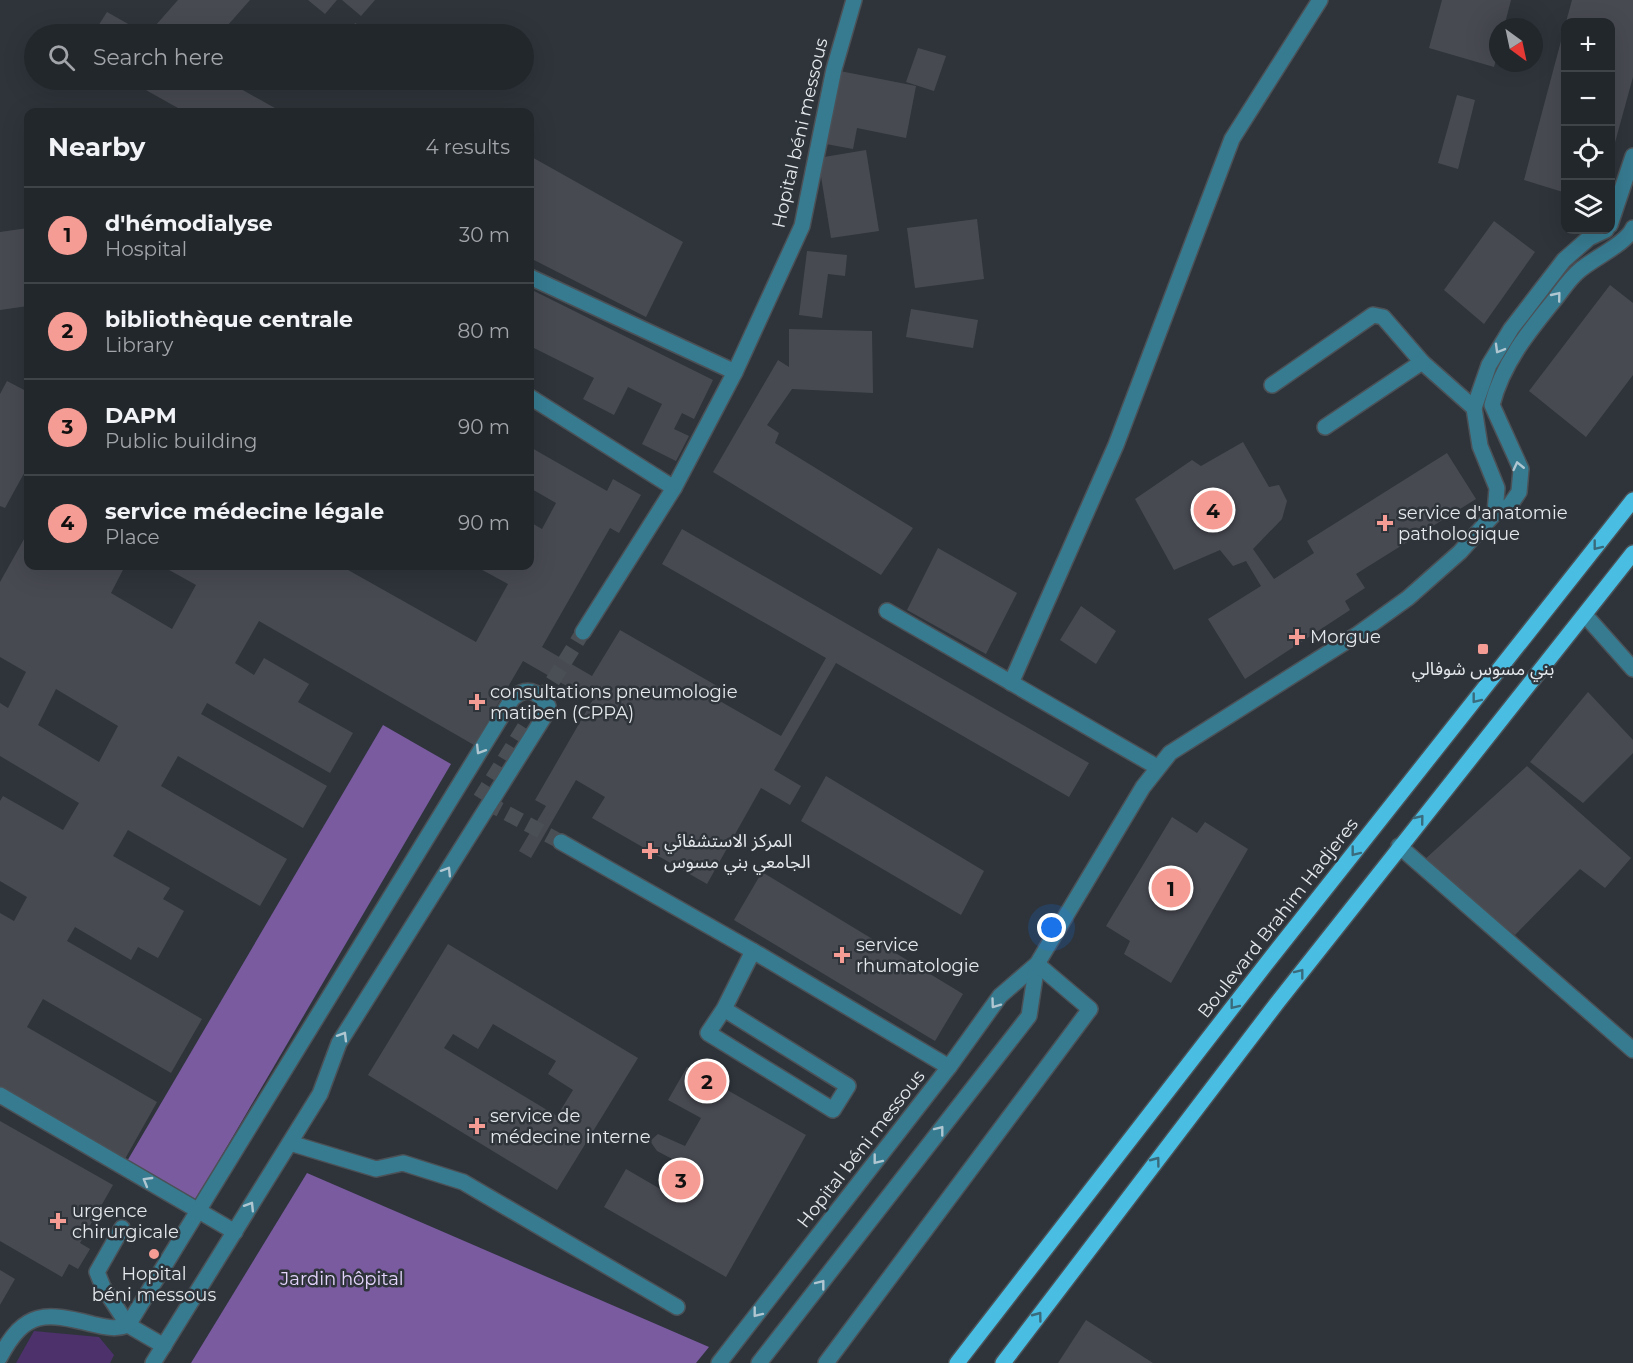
<!DOCTYPE html>
<html lang="en">
<head>
<meta charset="utf-8">
<style>
	body { margin:0; font-family:Montserrat,"Noto Sans Arabic",sans-serif; background:#2e3338; color:#f1f3f6 }
	.controls { position:absolute; right:18px; top:18px; display:grid; overflow:hidden; border-radius:12px; box-shadow:0 6px 24px #0002 }
	.controls button { width:54px; height:54px; display:grid; place-items:center; padding:0; border:0; border-bottom:2px solid #3f4448; background:#22272c; color:#f1f3f6; font:30px sans-serif }
	.compass { position:absolute; left:1489px; top:18px; width:54px; height:54px; border-radius:50%; background:#22272c; box-shadow:0 6px 24px #0002; rotate:147deg }
	.you { position:absolute; left:1052px; top:928px; width:21px; height:21px; margin:-15px; border:4px solid #fff; border-radius:50%; background:#1a73e8; box-shadow:0 0 0 9px #1a73e833 }
	.badge { display:grid; place-items:center; width:39px; height:39px; border-radius:50%; background:#f59c94; color:#111; font-size:20px; font-weight:700 }
	.pin { position:absolute; translate:-50% -50%; border:3px solid #fff; box-shadow:0 2px 6px #0006 }
	.list { margin:0; padding:0; list-style:none }
	h2 { display:flex; justify-content:space-between; align-items:center; height:78px; margin:0; padding:0 24px; font-size:26px }
	h2 small { font-size:20px; font-weight:400; color:#a2a5a9 }
	.list li { display:grid; grid-template-columns:39px 1fr auto; gap:18px; align-items:center; box-sizing:border-box; height:96px; padding:0 24px; border-top:2px solid #3f4448 }
	.list b { display:block; font-size:22px; white-space:nowrap }
	.list p { margin:0; font-size:20px; white-space:nowrap; color:#a2a5a9 }
	.list em { font-size:20px; font-style:normal; color:#a2a5a9 }
	.icon { flex:none; width:33px; height:33px; fill:none; stroke:currentColor; stroke-width:2; stroke-linecap:round; stroke-linejoin:round }
	.map { position:relative; flex:none; width:1633px; height:1363px; overflow:hidden }
	.search { position:absolute; background:#22272c; box-shadow:0 6px 24px #0002; left:24px; top:24px; width:510px; height:66px; display:flex; align-items:center; gap:15px; box-sizing:border-box; padding:0 21px; border-radius:33px; color:#a2a5a9; font-size:22px }
	.panel { position:absolute; background:#22272c; box-shadow:0 6px 24px #0002; left:24px; top:108px; width:510px; height:462px; border-radius:12px }
	.map>svg:first-child { display:block }
	.green { fill:#4c316b }
	.forest { fill:#7a5ba0 }
	.building { fill:#484a52; fill-rule:evenodd }
	.lines { fill:none; stroke-linecap:round; stroke-linejoin:round }
	.minor-tunnel { stroke:#494f55; stroke-width:15; stroke-dasharray:15 8; stroke-linecap:butt }
	.minor-casing { stroke:#4b5156; stroke-width:18 }
	.major-casing { stroke:#4b5156; stroke-width:18 }
	.minor { stroke:#377b91; stroke-width:15 }
	.major { stroke:#4abde2; stroke-width:15 }
	.oneway { stroke:#b0c7d1 }
	.oneway2 { stroke:#396b7d }
	.poi-dot { fill:#f59c94; stroke:#2e343a; stroke-width:2 }
	.labels { text-anchor:middle; stroke-width:5; stroke-linejoin:round; paint-order:stroke }
	.street-label { font-size:18px; fill:#e4e8ec; stroke:#2e343a }
	.poi-label { font-size:18px; fill:#e4e8ec; stroke:#2e343a; text-anchor:start }
	.park-label { font-size:18px; fill:#e4d4fc; stroke:#2e343a }
</style>
</head>
<body>
<div class="map">
<svg width="1633" height="1363" viewBox="0 0 1633 1363">
	<rect width="100%" height="100%" fill="#2e343a"/>
	<polygon class="green" points="34,1331 99,1337 114,1355 110,1363 16,1363"/>
	<g class="forest">
		<polygon points="383,725 451,764 194,1203 126,1163"/>
		<polygon points="307,1173 709,1347 696,1363 191,1363"/>
	</g>
	<g class="building">
		<polygon points="178,0 250,0 220,34 148,34"/>
		<polygon points="308,0 337,0 325,14"/>
		<polygon points="342,0 375,0 361,16"/>
		<polygon points="1442,0 1511,0 1504,27 1498,27 1498,51 1494,67 1429,48"/>
		<polygon points="1572,0 1633,0 1633,77 1611,157 1610,22 1566,22"/>
		<polygon points="107,12 146,34 93,34"/>
		<polygon points="355,23 375,34 348,34"/>
		<polygon points="1565,26 1566,26 1566,193 1524,180"/>
		<polygon points="918,48 946,56 934,91 906,82"/>
		<polygon points="840,71 916,86 906,138 857,128 853,149 826,144"/>
		<polygon points="128,80 225,80 282,112 185,112"/>
		<polygon points="1457,95 1475,100 1458,169 1438,163"/>
		<polygon points="866,150 879,231 831,238 818,158"/>
		<polygon points="530,156 683,242 646,317 530,258"/>
		<polygon points="977,219 984,279 915,288 907,228"/>
		<polygon points="1494,221 1535,252 1484,324 1444,290"/>
		<polygon points="28,228 28,306 0,310 0,232"/>
		<polygon points="807,251 847,255 845,276 828,274 822,318 799,315"/>
		<polygon points="1610,285 1633,303 1633,375 1586,437 1529,391"/>
		<polygon points="530,289 713,380 694,419 682,413 674,429 689,436 676,461 642,444 662,404 628,387 614,415 583,399 594,378 530,346"/>
		<polygon points="911,309 978,320 973,348 906,337"/>
		<polygon points="789,329 872,331 873,393 792,389 767,425 779,433 775,443 913,528 881,575 713,472 778,360 789,367"/>
		<polygon points="7,381 28,392 28,466 5,508 0,506 0,394"/>
		<polygon points="1243,442 1269,487 1279,485 1287,501 1282,519 1253,549 1274,579 1314,553 1307,541 1447,453 1476,499 1356,574 1365,588 1345,601 1350,610 1245,679 1208,619 1261,586 1246,561 1233,566 1220,550 1174,570 1135,499 1192,460 1201,466"/>
		<path d="M530 447 607 491 613 479 641 495 619 533 610 528 542 647 592 676 620 630 724 690 718 700 781 736 826 658 662 564 682 529 1089 763 1069 797 836 663 774 770 801 786 790 805 761 788 707 884 592 818 605 797 576 780 531 858 519 851 546 806 535 800 602 684 591 700 523 661 474 745 259 621 235 663 254 675 264 658 309 684 298 702 353 733 330 773 207 703 201 714 327 786 303 828 178 756 161 786 287 859 260 906 128 830 113 856 170 888 163 899 184 911 158 958 138 947 131 960 75 927 67 941 202 1019 171 1073 43 999 27 1027 157 1102 125 1159 0 1087V913L14 921 27 897 0 881V801L3 796 63 830 79 803 0 756V703L8 708 26 672 0 657V582L28 532V566H125L111 593 172 629 196 585 162 566H341L476 642 508 584 475 566H530V522L542 529 556 503 530 488ZM56 689 118 726 99 762 38 725Z"/>
		<polygon points="938,548 1017,593 986,654 907,610"/>
		<polygon points="1081,606 1116,631 1096,664 1060,640"/>
		<polygon points="1588,692 1633,740 1633,753 1583,803 1530,762"/>
		<polygon points="1527,766 1631,858 1605,888 1580,869 1515,935 1423,861"/>
		<polygon points="826,776 984,871 961,915 801,821"/>
		<polygon points="1172,817 1197,833 1205,822 1248,849 1171,983 1124,954 1130,941 1106,926"/>
		<polygon points="762,872 963,994 935,1041 734,920"/>
		<path d="M448 944 638 1058 557 1190 368 1075ZM493 1024 556 1061 548 1074 573 1090 557 1116 444 1048 453 1034 478 1049Z"/>
		<polygon points="687,1067 806,1135 726,1277 604,1207 626,1169 662,1190 678,1162 657,1151 650,1141 658,1134 685,1146 701,1118 668,1100"/>
		<polygon points="0,1121 113,1185 80,1243 90,1249 78,1269 69,1264 62,1277 0,1241"/>
		<polygon points="0,1270 15,1279 0,1305"/>
		<polygon points="1086,1320 1153,1363 1058,1363"/>
	</g>
	<g class="lines">
		<polyline class="minor-tunnel" points="561,842 480,799 583,632"/>
		<g class="minor-casing">
			<g id="minor">
				<polyline points="1610,225 1633,156"/>
				<polyline points="530,277 735,372"/>
				<polyline points="1272,385 1373,315 1383,317 1422,362 1474,408"/>
				<polyline points="530,397 674,488"/>
				<polyline points="1325,427 1422,362"/>
				<polyline points="1495,513 1497,488 1480,446 1474,408 1489,365 1511,329 1564,260 1589,238 1606,230"/>
				<polyline points="887,611 1157,767"/>
				<polyline points="1585,615 1633,669"/>
				<polyline points="583,632 674,488 735,372 802,226 834,69 854,0"/>
				<polyline points="1011,683 1116,445 1232,139 1320,0"/>
				<polyline points="561,842 753,951 949,1067"/>
				<polyline points="1399,846 1633,1050"/>
				<polyline points="724,1009 848,1086 833,1110 708,1033 724,1009 753,951"/>
				<polyline points="0,1095 235,1232"/>
				<polyline points="290,1143 376,1169 403,1163 463,1182 677,1307"/>
				<polyline points="122,1228 97,1272 103,1287 128,1325 164,1346"/>
				<path d="M0 1357C25 1310 45 1312 92 1324 106 1327 115 1330 128 1325L512 699C526 686 537 690 548 706L544 717 339 1043 320 1094 153 1363"/>
				<path d="M719 1363 949 1067 1000 996 1037 964 1143 787 1170 753 1358 634 1408 598 1460 552 1495 513 1510 505 1519 492 1521 469 1492 405C1502 364 1529 331 1556 298 1563 289 1570 278 1580 270 1594 258 1627 243 1633 228"/>
				<polyline points="759,1363 1029,1016 1037,964"/>
				<polyline points="826,1363 1090,1009 1037,964"/>
			</g>
		</g>
		<g class="major-casing">
			<g id="major">
				<polyline points="957,1363 1266,964 1633,500"/>
				<polyline points="1003,1363 1277,1003 1633,553"/>
			</g>
		</g>
		<use href="#minor" class="minor"/>
		<use href="#major" class="major"/>
	</g>
	<defs><path id="oneway-chevron" d="M-2-3.5L2.5 0L-2 3.5" fill="none" stroke-width="1.6" stroke-linecap="round" stroke-linejoin="round" transform="scale(1.5)"/></defs>
	<g class="oneway">
		<use href="#oneway-chevron" transform="translate(1557 296) rotate(-51)"/>
		<use href="#oneway-chevron" transform="translate(1499 349) rotate(120)"/>
		<use href="#oneway-chevron" transform="translate(1518 466) rotate(-103)"/>
		<use href="#oneway-chevron" transform="translate(480 750) rotate(122)"/>
		<use href="#oneway-chevron" transform="translate(447 871) rotate(-58)"/>
		<use href="#oneway-chevron" transform="translate(995 1004) rotate(126)"/>
		<use href="#oneway-chevron" transform="translate(343 1036) rotate(-59)"/>
		<use href="#oneway-chevron" transform="translate(940 1130) rotate(-52)"/>
		<use href="#oneway-chevron" transform="translate(877 1160) rotate(128)"/>
		<use href="#oneway-chevron" transform="translate(147 1181) rotate(-150)"/>
		<use href="#oneway-chevron" transform="translate(250 1206) rotate(-58)"/>
		<use href="#oneway-chevron" transform="translate(821 1284) rotate(-52)"/>
		<use href="#oneway-chevron" transform="translate(757 1313) rotate(128)"/>
	</g>
	<g class="oneway2">
		<use href="#oneway-chevron" transform="translate(1597 546) rotate(128)"/>
		<use href="#oneway-chevron" transform="translate(1476 699) rotate(128)"/>
		<use href="#oneway-chevron" transform="translate(1420 819) rotate(-51)"/>
		<use href="#oneway-chevron" transform="translate(1355 852) rotate(128)"/>
		<use href="#oneway-chevron" transform="translate(1300 973) rotate(-52)"/>
		<use href="#oneway-chevron" transform="translate(1234 1005) rotate(128)"/>
		<use href="#oneway-chevron" transform="translate(1156 1161) rotate(-53)"/>
		<use href="#oneway-chevron" transform="translate(1038 1316) rotate(-53)"/>
	</g>
	<g class="poi-dot">
		<path d="M1382 514h6v6h6v6h-6v6h-6v-6h-6v-6h6z"/>
		<path d="M1294 628h6v6h6v6h-6v6h-6v-6h-6v-6h6z"/>
		<rect x="1477" y="643" width="12" height="12" rx="3"/>
		<path d="M474 693h6v6h6v6h-6v6h-6v-6h-6v-6h6z"/>
		<path d="M647 842h6v6h6v6h-6v6h-6v-6h-6v-6h6z"/>
		<path d="M839 946h6v6h6v6h-6v6h-6v-6h-6v-6h6z"/>
		<path d="M474 1117h6v6h6v6h-6v6h-6v-6h-6v-6h6z"/>
		<path d="M55 1212h6v6h6v6h-6v6h-6v-6h-6v-6h6z"/>
		<circle cx="154" cy="1254" r="6"/>
	</g>
	<g class="labels">
		<g class="street-label">
			<text transform="translate(800 133) rotate(-77)" y="6">Hopital béni messous</text>
			<text transform="translate(1278 918) rotate(-52)" y="6">Boulevard Brahim Hadjeres</text>
			<text transform="translate(861 1149) rotate(-52)" y="6">Hopital béni messous</text>
		</g>
		<g class="poi-label">
			<text x="1398" y="519">service d'anatomie<tspan x="1398" dy="21">pathologique</tspan></text>
			<text x="1310" y="643">Morgue</text>
			<text x="1483" y="675" text-anchor="middle">بني مسوس شوفالي</text>
			<text x="490" y="698">consultations pneumologie<tspan x="490" dy="21">matiben (CPPA)</tspan></text>
			<text x="664" y="847">المركز الاستشفائي<tspan x="664" dy="21">الجامعي بني مسوس</tspan></text>
			<text x="856" y="951">service<tspan x="856" dy="21">rhumatologie</tspan></text>
			<text x="490" y="1122">service de<tspan x="490" dy="21">médecine interne</tspan></text>
			<text x="72" y="1217">urgence<tspan x="72" dy="21">chirurgicale</tspan></text>
			<text x="154" y="1280" text-anchor="middle">Hopital<tspan x="154" dy="21">béni messous</tspan></text>
		</g>
		<g class="park-label">
			<text x="342" y="1285">Jardin hôpital</text>
		</g>
	</g>
</svg>
<div class="controls">
<button>+</button>
<button>−</button>
<button><svg class="icon" aria-label="locate" viewBox="0 0 24 24"><circle cx="12" cy="12" r="6"/><path d="M12 2v4M12 18v4M2 12h4M18 12h4"/></svg></button>
<button><svg class="icon" aria-label="layers" viewBox="0 0 24 24"><path d="M12 4l9 5-9 5-9-5zM3 14l9 5 9-5"/></svg></button>
</div>
<svg class="compass" viewBox="-18 -18 36 36"><path d="M0-13l5 13h-10z" fill="#e53935"/><path d="M0 13l5-13h-10z" fill="#a2a5a9"/></svg>
<div class="you"></div>
<div class="pin badge" style="left:1171px;top:888px">1</div>
<div class="pin badge" style="left:707px;top:1081px">2</div>
<div class="pin badge" style="left:681px;top:1180px">3</div>
<div class="pin badge" style="left:1213px;top:510px">4</div>
<div class="search"><svg class="icon" aria-label="search" viewBox="0 0 24 24"><circle cx="10" cy="10" r="6"/><path d="M15 15l6 6"/></svg>Search here</div>
<section class="panel">
<h2>Nearby<small>4 results</small></h2>
<ul class="list">
<li><span class="badge">1</span><div><b>d'hémodialyse</b><p>Hospital</p></div><em>30 m</em></li>
<li><span class="badge">2</span><div><b>bibliothèque centrale</b><p>Library</p></div><em>80 m</em></li>
<li><span class="badge">3</span><div><b>DAPM</b><p>Public building</p></div><em>90 m</em></li>
<li><span class="badge">4</span><div><b>service médecine légale</b><p>Place</p></div><em>90 m</em></li>
</ul>
</section>
</div>
</body>
</html>
